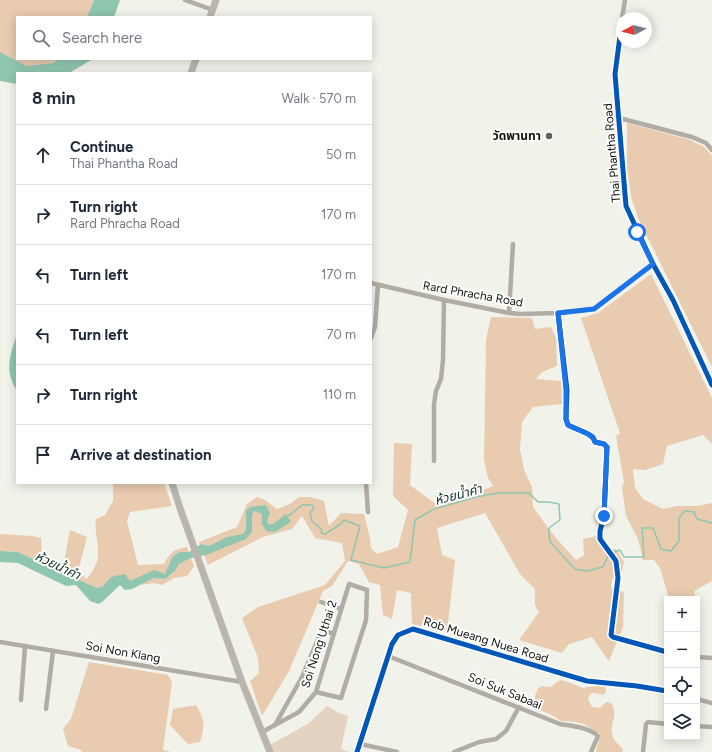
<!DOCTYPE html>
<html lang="en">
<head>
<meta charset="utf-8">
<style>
	body { margin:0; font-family:Figtree,"Noto Sans Thai",sans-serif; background:#f2f2f3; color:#1f2937 }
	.controls { position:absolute; right:12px; bottom:12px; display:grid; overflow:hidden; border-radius:0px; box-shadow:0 2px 10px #0003 }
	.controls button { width:36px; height:36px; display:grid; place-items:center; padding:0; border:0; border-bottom:1px solid #e0e1e3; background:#fff; color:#1f2937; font:20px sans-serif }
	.compass { position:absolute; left:616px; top:12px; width:36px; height:36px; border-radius:50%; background:#fff; box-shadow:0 2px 10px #0003; rotate:263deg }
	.stop { position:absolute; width:12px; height:12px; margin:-9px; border:3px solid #1a73e8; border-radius:50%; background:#fff }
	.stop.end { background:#1a73e8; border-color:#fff; box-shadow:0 1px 4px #0008 }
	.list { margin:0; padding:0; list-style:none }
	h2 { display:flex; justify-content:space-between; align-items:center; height:52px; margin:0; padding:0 16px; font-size:17px }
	h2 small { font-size:13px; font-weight:400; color:#747a83 }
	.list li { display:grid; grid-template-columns:26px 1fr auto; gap:12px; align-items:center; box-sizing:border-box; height:60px; padding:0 16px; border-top:1px solid #e0e1e3 }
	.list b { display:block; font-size:15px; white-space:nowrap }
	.list p { margin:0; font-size:13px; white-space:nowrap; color:#747a83 }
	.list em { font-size:13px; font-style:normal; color:#747a83 }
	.icon { flex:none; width:22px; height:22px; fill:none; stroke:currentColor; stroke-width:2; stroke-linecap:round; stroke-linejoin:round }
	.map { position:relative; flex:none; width:712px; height:752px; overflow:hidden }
	.search { position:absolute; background:#fff; box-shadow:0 2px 10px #0003; left:16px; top:16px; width:356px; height:44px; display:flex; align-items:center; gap:10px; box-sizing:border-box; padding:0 14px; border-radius:0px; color:#747a83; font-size:15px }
	.panel { position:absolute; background:#fff; box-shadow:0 2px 10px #0003; left:16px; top:72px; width:356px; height:412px; border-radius:0px }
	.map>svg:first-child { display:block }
	.green { fill:#e5d3c1 }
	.forest { fill:#e9cbaf }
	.water { fill:#90c6b0 }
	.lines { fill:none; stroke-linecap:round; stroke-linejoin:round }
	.stream { stroke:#90c6b0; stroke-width:1.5 }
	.street { stroke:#b1ada4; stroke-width:4.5 }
	.secondary { stroke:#bab6ae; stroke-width:7 }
	.cycleway-casing { stroke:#fff; stroke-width:8 }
	.cycleway { stroke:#0057b8; stroke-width:5 }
	.route { stroke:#1a73e8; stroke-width:5 }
	.poi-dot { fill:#60615a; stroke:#fff; stroke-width:1.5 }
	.labels { text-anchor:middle; stroke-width:4; stroke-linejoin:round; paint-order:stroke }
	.poi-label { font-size:12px; font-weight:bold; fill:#12130d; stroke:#fff; text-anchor:end }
	.street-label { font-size:12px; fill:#12130d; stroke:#fff }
	.water-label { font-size:13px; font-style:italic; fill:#0d3125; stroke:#fff }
</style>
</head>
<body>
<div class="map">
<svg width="712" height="752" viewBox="0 0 712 752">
	<rect width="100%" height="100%" fill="#f1f2ea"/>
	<polygon class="green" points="327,706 339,713 348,716 341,749 349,752 273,752 270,745 309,723"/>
	<g class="forest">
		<polygon points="0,0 94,0 87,17 17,17 17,59 57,59 54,63 26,67 0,52"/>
		<polygon points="627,123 690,140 704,147 712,156 712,367 638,218 631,197 627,167"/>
		<polygon points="651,274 712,398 712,444 703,435 667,446 663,464 645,470 633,469 635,488 643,499 663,509 677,506 698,506 712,503 712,581 694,591 696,599 669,599 660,568 654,560 643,560 638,539 626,516 622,488 624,482 616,436 620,433 581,318 598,313"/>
		<polygon points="491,317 532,318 535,329 551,327 556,338 557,366 542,372 536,379 561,381 562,404 533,407 522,422 520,449 524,470 532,487 533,507 555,537 576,560 584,555 583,539 596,536 611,549 616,549 624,562 622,571 612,579 611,588 624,592 623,627 609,661 592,637 569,644 562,653 519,640 539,612 535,605 535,589 520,574 485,513 437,528 442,555 455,560 447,632 412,624 411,593 397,590 392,619 383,615 380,585 369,582 359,564 348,561 332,586 323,591 289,671 262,716 250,681 259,673 258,658 242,618 258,607 325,585 345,561 342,543 315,538 302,516 292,529 263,537 208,565 199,542 237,527 247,504 257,497 265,500 277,509 290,504 299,497 310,497 324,501 329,526 341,513 364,514 370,538 371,548 377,554 398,547 408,510 393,496 394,443 412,444 410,485 433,502 450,503 493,486 488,478 484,460 486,340"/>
		<path d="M113 483H164L172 506 130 512 127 521 138 565 164 564C171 551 173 550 187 547L189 552H180L165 574 130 581 111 577 103 586 97 588 18 552 0 551V534L33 536 41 538 42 559 52 563 64 562 70 530 87 537 78 572 87 579C92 572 97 565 98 557 99 544 94 532 96 519L105 515 113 501Z"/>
		<polygon points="191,558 194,566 187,576 174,578 162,585 154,583 140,585 154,578 165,579 175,571 179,564"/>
		<polygon points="89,662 168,675 172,682 163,750 171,752 82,752 81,750 68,746 63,729 71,719"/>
		<path d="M562 680 583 688 601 685 605 687 606 692 603 695 594 693 590 694 588 699 592 707 600 708 606 702 611 703C619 716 610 722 612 734 613 740 619 745 623 749L622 752H596C596 746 600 741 600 734L584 724 575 722 561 721 550 714 537 709 535 705V696L538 688 542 686 551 687 558 681Z"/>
		<path d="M196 705C205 720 205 725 200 742L188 744 170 725 173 709Z"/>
	</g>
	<g class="water">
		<polygon points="94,0 120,0 114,17 87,17"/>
		<polygon points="0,52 26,66 54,63 57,59 93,59 69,73 17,73 17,84 0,81"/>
		<path d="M17 334V391C4 370 10 355 17 334Z"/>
		<polygon points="266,505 270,513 267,521 269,525 273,524 286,514 291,522 275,532 266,531 262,524 262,514 255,511 252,514 252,532 246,539 206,555 191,558 179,564 175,571 165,579 154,578 132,589 125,590 120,585 102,602 98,604 90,601 76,585 66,586 18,563 0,562 0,551 18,552 97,588 103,586 111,577 125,574 130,581 154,570 165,574 173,556 180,552 189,552 201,544 209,546 227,537 243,534 246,530 246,511 250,507"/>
	</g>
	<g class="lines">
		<polyline class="stream" points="287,517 302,505 312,505 314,509 310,512 312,521 322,530 321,533 325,534 341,524 344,520 360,526 351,560 384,568 410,562 415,520 434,509 476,497 498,493 529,493 538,502 549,502 559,504 560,520 549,528 549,537 551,543 575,569 587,571 603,567 609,554 620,550 624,557 644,557 642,528 653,528 661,549 671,551 679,541 679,518 685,511 694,512 697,519 712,523"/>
		<g class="street">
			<polyline points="185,0 213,10"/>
			<polyline points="622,18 625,0"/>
			<polyline points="622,21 615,74 626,206 653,264 673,300 712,385"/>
			<polyline points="619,118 692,137 706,143 712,150"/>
			<polyline points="371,283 444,300 509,313 521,314 558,313 594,309 653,264"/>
			<polyline points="509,313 513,244"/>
			<path d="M558 313 567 390 566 419 568 425C576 430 592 432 595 442L604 444 607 447 604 516 600 531V539L616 561 618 578 611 635 613 637 667 652"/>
			<polyline points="371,338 375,327 378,285"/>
			<polyline points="434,461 434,404 436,391 441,379 443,360 444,300"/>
			<polyline points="366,483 368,512"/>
			<polyline points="321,602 341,609"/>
			<polyline points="0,642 242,682"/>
			<path d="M388 656 560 724C571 726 589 727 598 736L591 752"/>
			<polyline points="697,657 712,658"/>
			<polyline points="697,699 712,703"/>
			<polyline points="21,700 25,646"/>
			<polyline points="46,709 53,651"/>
			<polyline points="275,725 302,677 322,630 334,634"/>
			<polyline points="697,726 712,727"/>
			<polyline points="262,732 299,712 316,692 349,584 367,590 366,620 341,698 316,692"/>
			<polyline points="360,744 397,752"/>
			<polyline points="357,752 392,644 398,635 413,629 587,681 637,686 667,691"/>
			<polyline points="454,752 479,742 496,739 506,731 519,707"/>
			<polyline points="643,752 646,724 648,722 667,724"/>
		</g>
		<g class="secondary">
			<polyline points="210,17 216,0"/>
			<polyline points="191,73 196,59"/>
			<polyline points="172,483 180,508 242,682 270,752"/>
		</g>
		<g class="cycleway-casing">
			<g id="cycleway">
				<polyline points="622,21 615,74 626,206 653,264 673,300 712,385"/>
				<path d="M558 313 567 390 566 419 568 425C576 430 592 432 595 442L604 444 607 447 604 516 600 531V539L616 561 618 578 611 635 613 637 667 652"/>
				<polyline points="357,752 392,644 398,635 413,629 587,681 637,686 667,691"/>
			</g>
		</g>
		<use href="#cycleway" class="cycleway"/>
	</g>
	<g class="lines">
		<polyline class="route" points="604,516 607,447 604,444 595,442 593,437 590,435 568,425 566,419 566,390 558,313 594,309 653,264 637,232"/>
	</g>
	<circle class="poi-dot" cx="549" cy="136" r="4"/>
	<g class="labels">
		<g class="poi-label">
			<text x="541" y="140">วัดพานทา</text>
		</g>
		<g class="street-label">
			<text transform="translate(612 153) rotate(-95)" y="4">Thai Phantha Road</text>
			<text transform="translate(473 294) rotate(10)" y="4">Rard Phracha Road</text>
			<text transform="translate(486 640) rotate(17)" y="4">Rob Mueang Nuea Road</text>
			<text transform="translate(319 644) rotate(-72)" y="4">Soi Nong Uthai 2</text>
			<text transform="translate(123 652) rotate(10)" y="4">Soi Non Klang</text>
			<text transform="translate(505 691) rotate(22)" y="4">Soi Suk Sabaai</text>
		</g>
		<g class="water-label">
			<text transform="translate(458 494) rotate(-15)" y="5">ห้วยน้ำคำ</text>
			<text transform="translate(58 565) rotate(25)" y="5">ห้วยน้ำคำ</text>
		</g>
	</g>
</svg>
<div class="controls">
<button>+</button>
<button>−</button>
<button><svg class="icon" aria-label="locate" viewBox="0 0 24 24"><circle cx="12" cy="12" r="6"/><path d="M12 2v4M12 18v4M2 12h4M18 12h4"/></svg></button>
<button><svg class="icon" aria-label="layers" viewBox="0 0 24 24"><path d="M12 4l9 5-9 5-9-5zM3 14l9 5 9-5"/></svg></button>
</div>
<svg class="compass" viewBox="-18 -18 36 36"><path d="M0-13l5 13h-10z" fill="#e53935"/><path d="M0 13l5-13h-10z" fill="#747a83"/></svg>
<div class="stop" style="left:637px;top:232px"></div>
<div class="stop end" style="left:604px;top:516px"></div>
<div class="search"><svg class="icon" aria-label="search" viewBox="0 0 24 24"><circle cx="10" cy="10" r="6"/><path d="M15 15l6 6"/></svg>Search here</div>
<section class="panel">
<h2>8 min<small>Walk · 570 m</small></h2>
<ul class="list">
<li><svg class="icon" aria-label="ahead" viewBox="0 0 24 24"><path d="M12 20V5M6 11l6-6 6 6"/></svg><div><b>Continue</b><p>Thai Phantha Road</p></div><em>50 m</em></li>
<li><svg class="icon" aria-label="right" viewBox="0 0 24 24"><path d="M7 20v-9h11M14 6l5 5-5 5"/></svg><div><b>Turn right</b><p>Rard Phracha Road</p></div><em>170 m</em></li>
<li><svg class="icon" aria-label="left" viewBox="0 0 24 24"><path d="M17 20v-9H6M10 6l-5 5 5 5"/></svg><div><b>Turn left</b></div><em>170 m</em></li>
<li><svg class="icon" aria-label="left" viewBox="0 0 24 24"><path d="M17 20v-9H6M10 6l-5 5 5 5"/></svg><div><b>Turn left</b></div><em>70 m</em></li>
<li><svg class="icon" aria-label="right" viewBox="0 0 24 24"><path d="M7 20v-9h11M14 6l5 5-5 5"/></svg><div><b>Turn right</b></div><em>110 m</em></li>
<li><svg class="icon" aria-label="arrive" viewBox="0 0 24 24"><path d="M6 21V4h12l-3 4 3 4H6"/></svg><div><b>Arrive at destination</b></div></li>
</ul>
</section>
</div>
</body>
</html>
